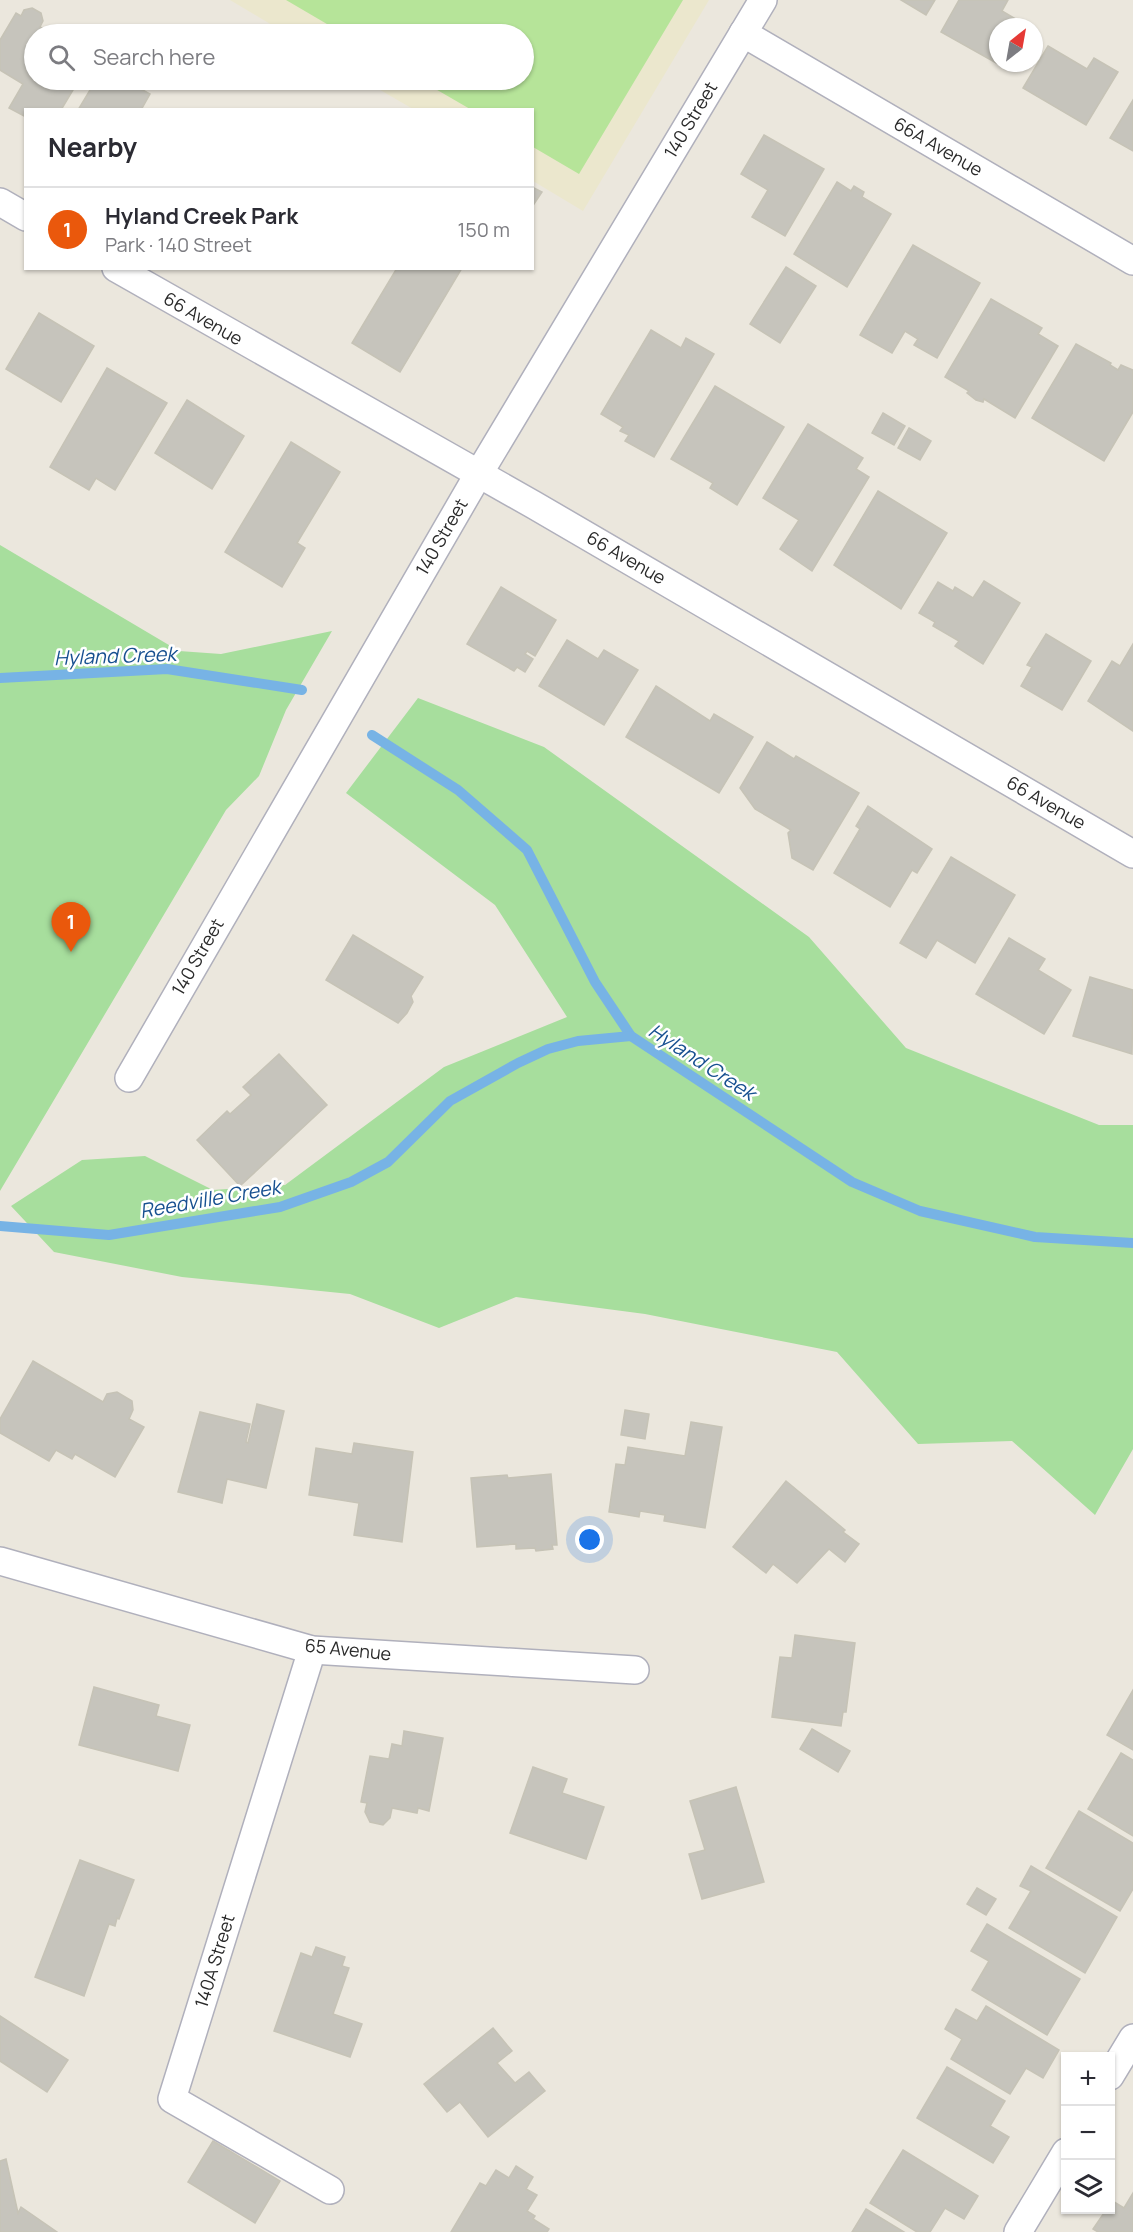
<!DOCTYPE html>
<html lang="en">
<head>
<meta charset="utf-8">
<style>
	body { margin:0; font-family:Manrope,sans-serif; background:#f7f7f7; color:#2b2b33 }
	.controls { position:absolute; right:18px; bottom:18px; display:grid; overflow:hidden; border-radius:0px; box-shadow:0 2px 4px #0004 }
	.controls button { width:54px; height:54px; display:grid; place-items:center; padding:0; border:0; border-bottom:2px solid #e1e1e2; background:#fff; color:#2b2b33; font:30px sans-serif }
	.compass { position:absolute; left:989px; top:18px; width:54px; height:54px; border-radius:50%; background:#fff; box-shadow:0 2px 4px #0004; rotate:31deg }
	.you { position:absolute; left:590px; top:1540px; width:21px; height:21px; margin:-15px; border:4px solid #fff; border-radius:50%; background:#1a73e8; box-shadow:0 0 0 9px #1a73e833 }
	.badge { display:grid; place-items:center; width:39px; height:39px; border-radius:50%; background:#ea580c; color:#fff; font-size:20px; font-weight:700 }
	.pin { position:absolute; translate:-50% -50px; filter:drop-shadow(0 2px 3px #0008) }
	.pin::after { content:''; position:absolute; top:32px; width:21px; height:18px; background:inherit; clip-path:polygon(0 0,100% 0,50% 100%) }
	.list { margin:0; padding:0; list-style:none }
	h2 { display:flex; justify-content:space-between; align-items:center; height:78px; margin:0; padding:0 24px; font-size:26px }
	h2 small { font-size:20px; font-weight:400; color:#7c7c81 }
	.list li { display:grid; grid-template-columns:39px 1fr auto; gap:18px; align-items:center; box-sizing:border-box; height:84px; padding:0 24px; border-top:2px solid #e1e1e2 }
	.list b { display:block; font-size:22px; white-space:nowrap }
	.list p { margin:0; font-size:20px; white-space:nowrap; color:#7c7c81 }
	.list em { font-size:20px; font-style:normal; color:#7c7c81 }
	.icon { flex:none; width:33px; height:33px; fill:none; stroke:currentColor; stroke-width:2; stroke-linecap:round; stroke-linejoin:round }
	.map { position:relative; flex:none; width:1133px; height:2232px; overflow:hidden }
	.search { position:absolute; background:#fff; box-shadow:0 2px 4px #0004; left:24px; top:24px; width:510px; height:66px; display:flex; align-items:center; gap:15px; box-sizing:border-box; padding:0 21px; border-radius:33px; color:#7c7c81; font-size:22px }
	.panel { position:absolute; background:#fff; box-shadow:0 2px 4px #0004; left:24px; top:108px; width:510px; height:162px; border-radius:0px }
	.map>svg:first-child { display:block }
	.education { fill:#ebe7cd }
	.green { fill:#a7de9d }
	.pitch { fill:#b6e499 }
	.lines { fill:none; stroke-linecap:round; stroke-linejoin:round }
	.stream { stroke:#77b3e5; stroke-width:10 }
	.building { fill:#c6c4bc; stroke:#c6c3b6; stroke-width:1.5 }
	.street-casing { stroke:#b0b0bc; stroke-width:30 }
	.street { stroke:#fff; stroke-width:27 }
	.labels { text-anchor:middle; stroke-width:5; stroke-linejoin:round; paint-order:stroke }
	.street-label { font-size:18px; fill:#2a2a2a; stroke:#fff }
	.water-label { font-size:20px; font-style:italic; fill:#175090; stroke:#fff }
</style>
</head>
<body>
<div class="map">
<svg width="1133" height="2232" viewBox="0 0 1133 2232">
	<rect width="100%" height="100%" fill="#ebe7dd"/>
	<polygon class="education" points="230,0 709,0 583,211 533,181 532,110 413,109 363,80 524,80 524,34 287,34"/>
	<g class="green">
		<polygon points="0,545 179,651 221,654 332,631 286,710 259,776 226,810 0,1191"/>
		<polygon points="418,698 544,747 809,937 906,1048 1099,1125 1133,1125 1133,1449 1095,1515 1012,1441 918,1444 837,1352 645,1314 516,1297 439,1328 350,1294 182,1277 54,1252 11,1206 82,1160 145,1156 213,1190 285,1185 444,1067 567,1017 495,905 346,793"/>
	</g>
	<polygon class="pitch" points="286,0 683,0 579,174 533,147 532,110 470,109 420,80 524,80 524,34 344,34"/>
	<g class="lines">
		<g class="stream">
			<polyline points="0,678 167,669 302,690"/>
			<polyline points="372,735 458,790 527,850 595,982 631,1036 852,1182 920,1211 1035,1237 1133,1243"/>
			<polyline points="0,1226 109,1235 280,1207 351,1182 388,1162 450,1101 518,1063 548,1049 578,1041 631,1036"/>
		</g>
	</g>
	<g class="building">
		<polygon points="901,0 935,0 926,15"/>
		<polygon points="959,0 1008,0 1002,11 1021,22 1019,27 998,27 998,64 941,32"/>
		<polygon points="32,8 41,13 43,21 40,27 53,34 34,34 34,80 79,80 61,110 26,110 26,117 9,108 23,84 0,70 0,40 16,13 21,16 24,10"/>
		<polygon points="1048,46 1087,69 1094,58 1118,72 1086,125 1023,88"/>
		<polygon points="96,80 125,80 150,94 141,110 78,110"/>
		<polygon points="1133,100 1133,151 1110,138"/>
		<polygon points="764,135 824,169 785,236 752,217 768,190 741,174"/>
		<polygon points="837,182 851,191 854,186 864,192 862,197 891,214 847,287 794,254"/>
		<polygon points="532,187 542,192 532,207"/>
		<polygon points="913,245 980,283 937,358 914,345 918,339 905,331 892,353 860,335"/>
		<polygon points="786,267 816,286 780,343 750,324"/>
		<polygon points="397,268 462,268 400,372 352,343"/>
		<polygon points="991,299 1042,328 1038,334 1058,346 1015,418 984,399 983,402 976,400 967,393 969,391 945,377"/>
		<polygon points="39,313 94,346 61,402 6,369"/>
		<polygon points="651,330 681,348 686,338 714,354 654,457 625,441 629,435 620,431 623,427 601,414"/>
		<polygon points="1076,344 1111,363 1110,365 1118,370 1121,365 1133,370 1133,412 1104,461 1032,418"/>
		<polygon points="107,368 167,403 115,490 96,478 89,490 50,467"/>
		<polygon points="715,386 784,427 737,505 710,488 713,483 671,459"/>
		<polygon points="187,400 244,436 212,489 155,453"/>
		<polygon points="883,413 905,426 894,445 872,433"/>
		<polygon points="808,424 863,458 856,469 869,477 812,571 780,549 799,520 763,498"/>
		<polygon points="909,428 931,441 920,460 898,448"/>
		<polygon points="291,442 340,472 297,543 305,548 282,587 225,552"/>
		<polygon points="878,491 947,533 901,609 834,565"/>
		<polygon points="984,581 1020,603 983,664 955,646 959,641 933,626 935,622 919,613 938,582 953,591 955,587 973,598"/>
		<polygon points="501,587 556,620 535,656 527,651 525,654 533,659 525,672 517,667 514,671 467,644"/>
		<polygon points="1046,634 1091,661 1062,710 1021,686 1032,667 1027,665"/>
		<polygon points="567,640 598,659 604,650 638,670 604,725 539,686"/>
		<polygon points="1133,644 1133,731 1088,701 1112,661 1120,666"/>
		<polygon points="656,686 710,721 714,714 753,737 719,793 626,737"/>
		<polygon points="767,742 794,759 796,756 859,793 813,870 792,858 788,833 791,830 755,809 740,788"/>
		<polygon points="868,806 932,849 917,873 912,870 890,907 834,873 860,829 856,826"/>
		<polygon points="951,857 1015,895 975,963 937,940 926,958 900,943"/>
		<polygon points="353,935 423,977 411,996 413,1002 407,1013 398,1023 326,980"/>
		<polygon points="1009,938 1045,959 1038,970 1071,990 1044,1034 976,994"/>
		<polygon points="1090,977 1133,990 1132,1054 1073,1036"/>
		<polygon points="279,1054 327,1105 240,1186 197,1140 227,1111 230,1114 251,1095 243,1087"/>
		<polygon points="33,1361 103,1402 107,1394 117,1392 132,1401 133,1410 129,1419 144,1427 115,1477 75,1454 72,1459 56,1450 49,1461 0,1433 0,1419"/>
		<polygon points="257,1404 284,1411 266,1488 227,1479 222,1503 178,1492 200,1412 250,1424 246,1442 248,1443"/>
		<polygon points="625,1410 649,1414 645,1439 621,1435"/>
		<polygon points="691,1422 722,1427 705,1528 664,1521 665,1515 640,1511 639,1517 609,1512 616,1464 625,1465 628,1447 685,1456"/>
		<polygon points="354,1443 413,1452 402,1542 354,1535 359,1503 309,1495 316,1448 352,1454"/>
		<polygon points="551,1474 557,1545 552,1545 553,1549 536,1551 535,1548 516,1549 516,1544 477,1547 471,1478 507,1475 508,1478"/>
		<polygon points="786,1481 845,1530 843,1532 859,1544 845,1562 829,1549 797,1583 773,1564 766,1573 733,1547"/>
		<polygon points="795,1635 855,1643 846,1712 843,1712 841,1726 772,1717 780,1657 792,1658"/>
		<polygon points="94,1687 159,1705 156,1716 190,1725 178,1771 79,1745"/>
		<polygon points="1133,1690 1133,1750 1107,1735"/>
		<polygon points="812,1729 850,1751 838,1772 800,1749"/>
		<polygon points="404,1731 443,1738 429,1811 418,1808 417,1813 392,1808 390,1818 383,1825 370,1822 365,1812 367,1803 361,1802 370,1756 389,1759 392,1744 402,1746"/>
		<polygon points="1121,1753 1133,1760 1133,1836 1088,1809"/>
		<polygon points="533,1767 567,1779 562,1793 604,1807 586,1859 510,1833"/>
		<polygon points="736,1787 764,1882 702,1899 689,1854 705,1850 690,1801"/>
		<polygon points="1079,1811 1133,1843 1133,1889 1120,1911 1046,1868"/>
		<polygon points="80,1860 134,1880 119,1919 117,1918 115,1926 109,1924 84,1996 35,1977"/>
		<polygon points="1031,1866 1117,1917 1085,1973 1009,1928 1031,1891 1020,1886"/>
		<polygon points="977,1888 996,1899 986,1915 967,1904"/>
		<polygon points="987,1924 1080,1979 1047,2035 972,1990 989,1961 971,1951"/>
		<polygon points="316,1947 345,1957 342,1966 349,1968 333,2014 362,2024 350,2057 274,2031 301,1953 312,1957"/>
		<polygon points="986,2006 1059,2050 1043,2078 1026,2068 1010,2094 951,2059 962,2039 945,2029 956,2009 977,2021"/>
		<polygon points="0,2016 68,2060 47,2092 0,2061"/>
		<polygon points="493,2028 512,2051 497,2063 515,2083 529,2072 545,2091 488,2137 460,2102 447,2112 424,2084"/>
		<polygon points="947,2067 1005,2101 990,2126 1009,2137 993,2163 917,2118"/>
		<polygon points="213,2141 280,2181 255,2223 188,2182"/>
		<polygon points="903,2150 978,2196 964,2219 945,2208 930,2232 917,2232 870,2203"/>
		<polygon points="6,2159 18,2213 21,2207 57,2232 0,2232 0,2161"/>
		<polygon points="516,2166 533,2177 526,2189 537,2195 527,2211 535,2216 533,2219 549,2229 547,2232 451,2232 480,2183 486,2186 496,2170 509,2178"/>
		<polygon points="1133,2193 1133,2232 1098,2232 1093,2229 1106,2210 1110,2210 1111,2200 1124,2208"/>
		<polygon points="866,2209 904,2232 852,2232"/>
	</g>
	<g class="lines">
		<g class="street-casing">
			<g id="street">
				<polyline points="743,33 1133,261"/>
				<polyline points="0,202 26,217"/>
				<polyline points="116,268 534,505 1133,854"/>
				<polyline points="129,1078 478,475 763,0"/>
				<polyline points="0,1561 312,1650 635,1670"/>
				<polyline points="312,1650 172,2099 330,2190"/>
				<polyline points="1110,2076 1133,2038"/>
				<polyline points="1018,2232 1066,2152"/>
			</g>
		</g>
		<use href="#street" class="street"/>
	</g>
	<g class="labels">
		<g class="street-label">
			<text transform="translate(691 120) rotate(-59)" y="6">140 Street</text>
			<text transform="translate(938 147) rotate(30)" y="6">66A Avenue</text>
			<text transform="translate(203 319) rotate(30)" y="6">66 Avenue</text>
			<text transform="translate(442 537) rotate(-60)" y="6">140 Street</text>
			<text transform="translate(626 558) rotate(30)" y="6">66 Avenue</text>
			<text transform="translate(1046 803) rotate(30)" y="6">66 Avenue</text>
			<text transform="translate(198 957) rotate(-60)" y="6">140 Street</text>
			<text transform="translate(348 1650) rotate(6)" y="6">65 Avenue</text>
			<text transform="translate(215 1961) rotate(-73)" y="6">140A Street</text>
		</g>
		<g class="water-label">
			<text transform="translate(115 656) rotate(-2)" y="7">Hyland Creek</text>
			<text transform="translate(702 1062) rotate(33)" y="7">Hyland Creek</text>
			<text transform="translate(210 1199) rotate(-10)" y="7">Reedville Creek</text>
		</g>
	</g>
</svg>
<div class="controls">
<button>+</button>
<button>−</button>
<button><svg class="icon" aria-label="layers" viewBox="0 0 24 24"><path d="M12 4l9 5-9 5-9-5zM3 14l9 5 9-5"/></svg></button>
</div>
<svg class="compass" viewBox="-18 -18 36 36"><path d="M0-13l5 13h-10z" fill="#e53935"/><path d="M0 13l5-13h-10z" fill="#7c7c81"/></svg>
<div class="you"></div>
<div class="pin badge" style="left:71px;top:952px">1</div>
<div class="search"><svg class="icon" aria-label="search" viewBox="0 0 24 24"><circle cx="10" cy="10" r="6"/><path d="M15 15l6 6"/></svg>Search here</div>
<section class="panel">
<h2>Nearby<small></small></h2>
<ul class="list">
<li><span class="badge">1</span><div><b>Hyland Creek Park</b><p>Park · 140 Street</p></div><em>150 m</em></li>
</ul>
</section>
</div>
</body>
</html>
